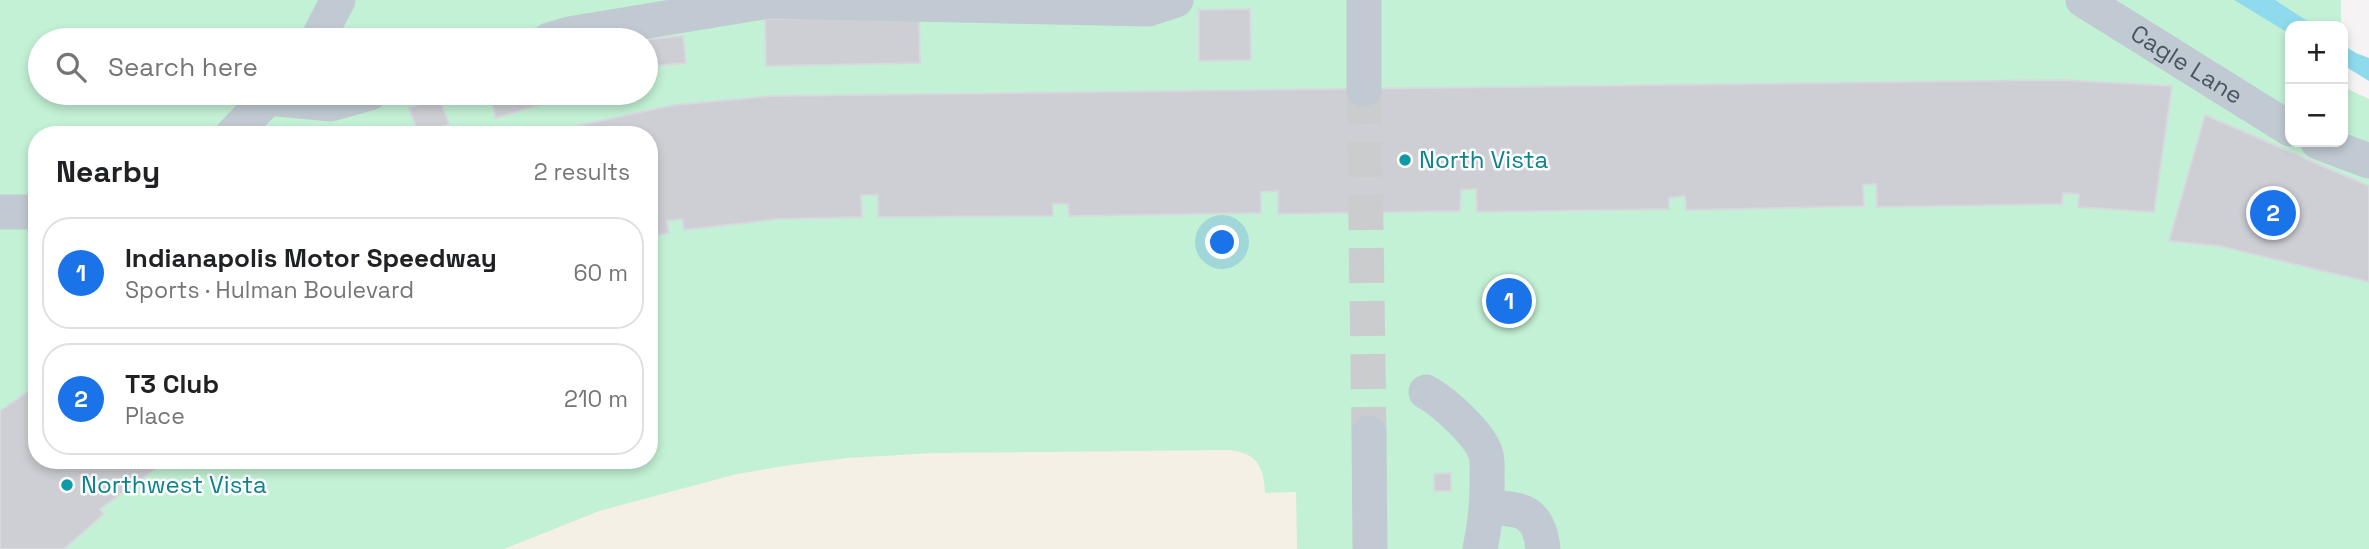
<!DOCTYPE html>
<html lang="en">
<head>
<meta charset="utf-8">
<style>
	body { margin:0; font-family:"Space Grotesk",sans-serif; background:#f2f2f2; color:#202124 }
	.controls { position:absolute; right:21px; top:21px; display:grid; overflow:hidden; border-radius:14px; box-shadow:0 4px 10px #0003 }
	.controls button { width:63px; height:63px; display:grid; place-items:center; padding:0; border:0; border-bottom:2px solid #e0e0e0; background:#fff; color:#202124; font:35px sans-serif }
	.you { position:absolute; left:1223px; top:243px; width:24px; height:24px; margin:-18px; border:5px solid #fff; border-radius:50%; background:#1a73e8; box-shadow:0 0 0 10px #1a73e833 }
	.badge { display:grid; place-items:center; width:46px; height:46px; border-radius:50%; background:#1a73e8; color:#fff; font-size:23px; font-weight:700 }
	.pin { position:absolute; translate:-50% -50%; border:4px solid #fff; box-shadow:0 2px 7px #0006 }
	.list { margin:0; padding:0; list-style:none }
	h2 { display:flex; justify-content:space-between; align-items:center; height:91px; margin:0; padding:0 28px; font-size:30px }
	h2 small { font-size:23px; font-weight:400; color:#757577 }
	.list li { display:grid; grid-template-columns:46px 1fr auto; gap:21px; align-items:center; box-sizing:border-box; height:112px; margin:0 14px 14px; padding:0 14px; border:2px solid #e0e0e0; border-radius:28px }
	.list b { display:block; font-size:26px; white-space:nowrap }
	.list p { margin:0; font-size:23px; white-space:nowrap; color:#757577 }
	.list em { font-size:23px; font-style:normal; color:#757577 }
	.icon { flex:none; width:38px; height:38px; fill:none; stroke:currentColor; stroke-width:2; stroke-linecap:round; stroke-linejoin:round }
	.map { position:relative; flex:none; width:2369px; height:549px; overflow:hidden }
	.search { position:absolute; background:#fff; box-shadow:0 4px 10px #0003; left:28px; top:28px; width:630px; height:77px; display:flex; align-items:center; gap:18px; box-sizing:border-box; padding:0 24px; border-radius:38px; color:#757577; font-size:26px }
	.panel { position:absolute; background:#fff; box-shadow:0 4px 10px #0003; left:28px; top:126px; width:630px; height:343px; border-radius:28px }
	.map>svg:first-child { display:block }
	.green { fill:#c3f1d5; fill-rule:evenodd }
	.sand { fill:#f5f0e5 }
	.water { fill:#90daee }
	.building { fill:#cdcfd5; stroke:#d7d9de; stroke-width:2 }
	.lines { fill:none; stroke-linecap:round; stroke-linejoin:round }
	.minor-tunnel { stroke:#caccce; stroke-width:35; stroke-dasharray:35 18; stroke-linecap:butt }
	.minor { stroke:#c1cad2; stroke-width:35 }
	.culture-dot { fill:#0f9aa8; stroke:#fff; stroke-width:2.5 }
	.labels { text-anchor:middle; stroke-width:5; stroke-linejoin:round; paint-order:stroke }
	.street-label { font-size:24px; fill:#4a5661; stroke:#fff }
	.culture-label { font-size:24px; fill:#0d838f; stroke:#fff; text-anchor:start }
</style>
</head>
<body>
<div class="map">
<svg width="2369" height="549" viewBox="0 0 2369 549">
	<rect width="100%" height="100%" fill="#f5f3f3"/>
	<path class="green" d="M0 0H2341V26H2290V142H2343V87L2369 99V549H0ZM40 40H646V93H40ZM37 135H649V460H37Z"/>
	<path class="sand" d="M1227 450C1255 452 1264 464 1265 493L1296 492 1297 549H504L599 511 737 474 790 465 847 458 935 453Z"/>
	<g class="water">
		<polygon points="2234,0 2275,0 2315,26 2290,26 2290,34"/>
		<polygon points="2343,45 2356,53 2369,58 2369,81 2343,65"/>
	</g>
	<g class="building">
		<polygon points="1250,9 1251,60 1199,61 1199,10"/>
		<polygon points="919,16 920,63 766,66 765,19"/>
		<polygon points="683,36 686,63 652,66 649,39"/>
		<polygon points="2064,80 2172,86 2154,212 2078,207 2079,194 2063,193 2062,204 1877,207 1876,184 1863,185 1864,206 1686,210 1685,196 1669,198 1669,209 1477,212 1476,189 1461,190 1460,211 1278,214 1278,191 1261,192 1261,213 1069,216 1068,204 1053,204 1053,216 878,217 878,195 861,195 862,217 778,219 684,230 682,219 667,221 669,233 649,237 649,135 549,135 581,125 674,105 771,96"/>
		<polygon points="489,93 542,93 545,103 496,118"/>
		<polygon points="439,97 449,124 419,135 409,108"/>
		<polygon points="2205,115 2369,186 2369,282 2220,246 2169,241"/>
		<polygon points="37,385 37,460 168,460 100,509 104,514 64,549 0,549 0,411"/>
		<polygon points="1451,473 1451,491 1434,491 1434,474"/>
	</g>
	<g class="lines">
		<polyline class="minor-tunnel" points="1364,89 1369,433"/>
		<g class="minor">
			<polyline points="1364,0 1364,89"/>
			<path id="s1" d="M2083 0 2290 129"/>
			<polyline points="317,40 338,0"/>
			<polyline points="549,40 569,34 769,1 1148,9 1176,0"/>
			<polyline points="268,98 331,104 370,93"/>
			<polyline points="232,135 273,93"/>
			<polyline points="2318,142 2369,161"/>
			<polyline points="0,212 37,212"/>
			<path d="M1426 392C1444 402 1481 435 1486 455 1488 462 1487 471 1487 478 1488 503 1485 524 1480 549"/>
			<polyline points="1369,433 1370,549"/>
			<path d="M1488 508C1522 508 1539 511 1543 549"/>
		</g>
	</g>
	<g class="culture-dot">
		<circle cx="1405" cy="160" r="7"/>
		<circle cx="67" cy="485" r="7"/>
	</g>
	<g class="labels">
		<g class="street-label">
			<text dy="8" stroke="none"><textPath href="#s1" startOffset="122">Cagle Lane</textPath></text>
		</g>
		<g class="culture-label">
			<text x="1419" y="168">North Vista</text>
			<text x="81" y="493">Northwest Vista</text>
		</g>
	</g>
</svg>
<div class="controls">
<button>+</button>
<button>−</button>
</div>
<div class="you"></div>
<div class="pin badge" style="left:1509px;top:301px">1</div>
<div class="pin badge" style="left:2273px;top:213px">2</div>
<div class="search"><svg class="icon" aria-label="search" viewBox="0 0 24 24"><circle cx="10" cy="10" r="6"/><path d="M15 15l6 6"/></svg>Search here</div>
<section class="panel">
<h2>Nearby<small>2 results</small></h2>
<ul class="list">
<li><span class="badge">1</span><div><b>Indianapolis Motor Speedway</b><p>Sports · Hulman Boulevard</p></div><em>60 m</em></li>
<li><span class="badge">2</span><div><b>T3 Club</b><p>Place</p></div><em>210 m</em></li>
</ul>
</section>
</div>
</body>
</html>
